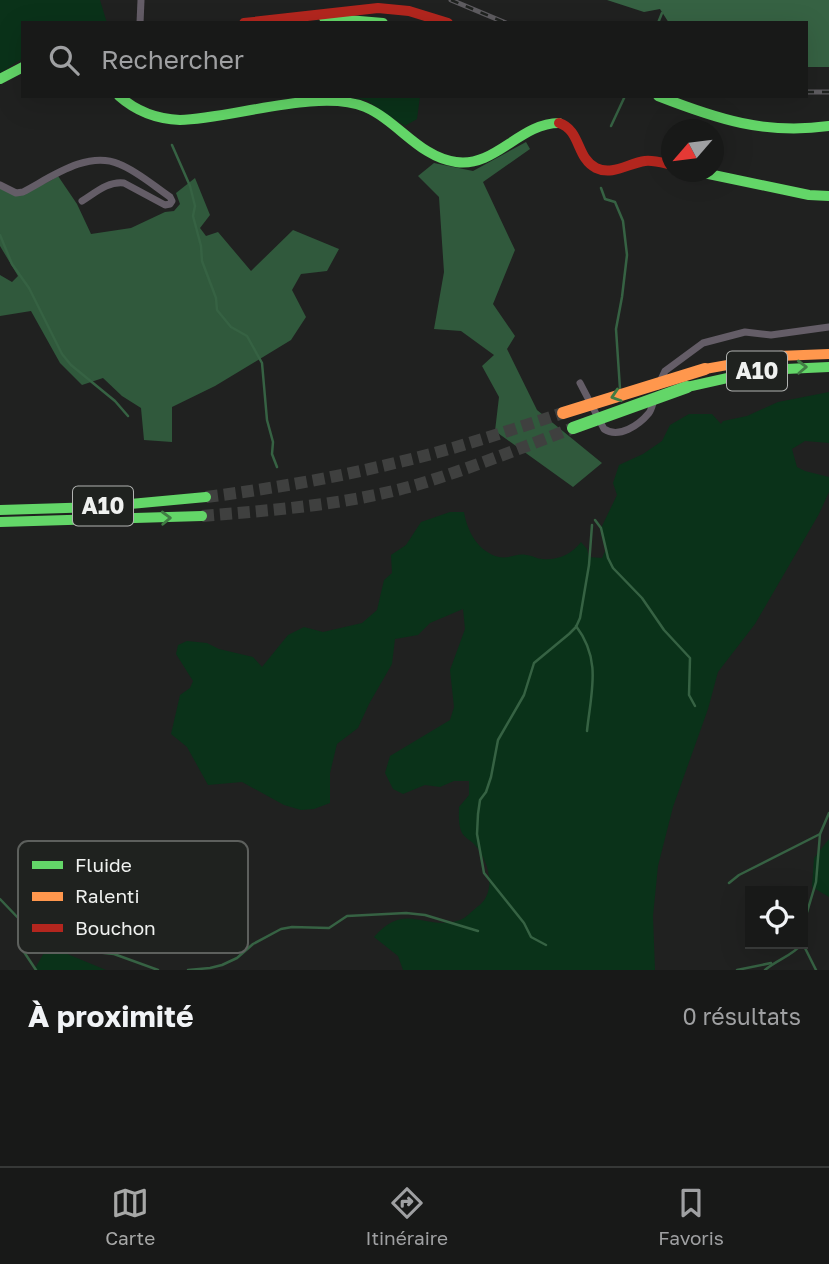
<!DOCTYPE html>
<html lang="fr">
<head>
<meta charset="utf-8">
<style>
	body { margin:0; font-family:"Golos Text",sans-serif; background:#212221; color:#f1f3f6 }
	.controls { position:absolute; right:21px; bottom:21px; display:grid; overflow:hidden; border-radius:0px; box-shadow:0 7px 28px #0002 }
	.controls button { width:63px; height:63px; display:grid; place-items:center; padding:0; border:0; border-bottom:2px solid #363837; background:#181918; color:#f1f3f6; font:35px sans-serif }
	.compass { position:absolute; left:661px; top:119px; width:63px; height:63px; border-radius:50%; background:#181918; box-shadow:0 7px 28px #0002; rotate:242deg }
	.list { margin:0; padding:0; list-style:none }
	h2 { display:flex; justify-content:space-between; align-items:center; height:91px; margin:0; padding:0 28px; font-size:30px }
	h2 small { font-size:23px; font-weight:400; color:#9fa0a2 }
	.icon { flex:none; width:38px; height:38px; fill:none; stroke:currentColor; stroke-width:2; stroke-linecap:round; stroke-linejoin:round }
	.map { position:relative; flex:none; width:829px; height:970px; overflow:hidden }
	.search { position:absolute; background:#181918; box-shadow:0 7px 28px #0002; left:21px; right:21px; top:21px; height:77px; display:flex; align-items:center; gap:18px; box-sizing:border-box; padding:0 24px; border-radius:0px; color:#9fa0a2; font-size:26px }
	.sheet { height:196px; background:#181918 }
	nav { display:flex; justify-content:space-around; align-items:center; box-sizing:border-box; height:98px; border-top:2px solid #363837; background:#181918; font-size:19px; color:#9fa0a2 }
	nav a { display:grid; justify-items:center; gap:4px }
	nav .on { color:#a7a8a7 }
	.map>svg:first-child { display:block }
	.green { fill:#0a3219 }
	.forest { fill:#30593c }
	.water { fill:#366243 }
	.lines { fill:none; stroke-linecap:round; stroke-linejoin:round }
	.stream { stroke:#366243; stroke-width:2.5 }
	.highway-tunnel { stroke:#3f403f; stroke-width:12; stroke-dasharray:12 6; stroke-linecap:butt }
	.street { stroke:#645d67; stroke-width:7 }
	.fast { stroke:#63d668; stroke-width:10 }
	.slow { stroke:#ff974d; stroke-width:10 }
	.jam { stroke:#b3261e; stroke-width:10 }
	.rail-casing { stroke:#5e5c60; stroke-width:5 }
	.rail { stroke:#1f221f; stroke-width:2.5; stroke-dasharray:8; stroke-linecap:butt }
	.fast-bridge { stroke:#63d668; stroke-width:12 }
	.slow-bridge { stroke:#ff974d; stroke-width:12 }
	.oneway { stroke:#417c44 }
	.labels { text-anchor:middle; stroke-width:7; stroke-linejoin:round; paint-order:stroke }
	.shield { fill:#1f221f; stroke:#b1b3b1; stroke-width:2 }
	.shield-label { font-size:23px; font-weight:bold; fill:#eff1ef }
	.key { fill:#1f221f; stroke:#5d605d; stroke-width:2 }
	.key-label { font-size:19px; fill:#eff1ef }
</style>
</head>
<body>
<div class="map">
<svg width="829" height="970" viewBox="0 0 829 970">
	<rect width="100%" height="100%" fill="#202120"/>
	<g class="green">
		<polygon points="0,0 100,0 107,23 23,23 23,58 0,73"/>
		<polygon points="305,96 420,96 417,119 405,126 366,100 346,97 305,98"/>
		<path d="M829 392V443L805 441 792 449 797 467 805 471 829 477V492L819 514 755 624 718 672 708 709 673 807 658 866 653 916 655 970H403L398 956 374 937C406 900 425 932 460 920 466 918 472 911 477 907 498 893 489 860 474 844 470 840 465 838 462 833 458 825 459 816 459 807L469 795V781H454L440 787 425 785 403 794 393 789 385 773 390 756 450 720 454 707 450 670 465 629 463 609 430 623 418 635 395 639 392 664 369 704 358 728 337 744 330 773V803L314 809 301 810 284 805 242 782 208 785 187 747 171 734 180 695 190 688 193 681 176 654 178 645 187 641 207 643 219 649 253 657 262 667 288 635 304 627 323 632 362 623 377 610 384 580 392 573 391 555 406 545 421 522 450 512H464C467 531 478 552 499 557 509 559 517 553 526 555 532 555 537 559 542 559 557 561 572 554 581 542L587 549 589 557 602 558 606 549 601 534 602 526 617 495 613 483 619 465 643 454 662 441 670 425 689 414H712L721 424 723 421 747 416 778 402Z"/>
		<polygon points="829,839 829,897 812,887 814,858"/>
		<polygon points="48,946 106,970 34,970"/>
	</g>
	<g class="forest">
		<polygon points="526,142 530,149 483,182 515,250 493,304 515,336 507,349 537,410 602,463 573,487 495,431 499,397 482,366 494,355 461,331 434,329 444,272 439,197 418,176 434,163 473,171"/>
		<path d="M58 176 77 204 91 234 131 228 165 212 174 211 180 204 176 193 195 178 210 215 200 228 206 236 218 232 251 271 293 230 339 249 327 271 301 274 292 290 306 317 291 340 215 386 172 407V442L144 440 141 408 122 396 103 378 82 385 60 363 31 311 0 316V275L12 282 18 276 0 246V184L9 191C29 190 42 187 58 176Z"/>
	</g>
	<polygon class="water" points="607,0 829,0 829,67 806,67 806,23 669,23 660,9 644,12"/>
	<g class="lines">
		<g class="stream">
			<polyline points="658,23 662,13"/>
			<polyline points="611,126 625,96"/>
			<polyline points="172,145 190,186 195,206 193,216 201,246 202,261 216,298 217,310 231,327 247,336 262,363 267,420 273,442 272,454 277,467"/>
			<polyline points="601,188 605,199 615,202 623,221 627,255 622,297 616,329 620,389"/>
			<polyline points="0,235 12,264 29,288 62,354 71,365 115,401 128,416"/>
			<polyline points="595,520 601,528 608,558 613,568 642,598 664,630 690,658 689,695 695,706"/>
			<path d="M576 626C602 660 591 692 587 731"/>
			<polyline points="729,883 739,875 820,834"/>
			<polyline points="0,899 22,922 70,934 78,944 95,952 114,954 158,970"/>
			<polyline points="20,923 20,946 36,970"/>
			<polyline points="803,942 806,930 805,919 816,882 820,834 829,813"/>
			<polyline points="803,944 816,970"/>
			<polyline points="546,945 531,937 524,923 484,873 477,834 478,814 480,800 486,792 491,777 498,740 524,695 534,663 569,634 576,627 580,618 589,565 592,525"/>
			<polyline points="188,970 210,968 222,965 237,958 253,944 281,929 292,927 329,928 347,916 406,913 425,915 478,931"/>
			<polyline points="737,970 771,963"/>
			<path d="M765 970C777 960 793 955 802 944"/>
		</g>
		<g class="highway-tunnel">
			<path d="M206 497C270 489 333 478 395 463 452 450 508 431 563 413"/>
			<path d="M202 516C274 510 346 505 416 485 469 469 521 448 573 428"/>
		</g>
		<g class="street">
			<polyline points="140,23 141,0"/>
			<path d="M0 185 16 193 23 192C50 178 87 150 119 164 137 171 154 186 170 197L172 201 170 204 165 205 124 183C108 181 95 193 82 201"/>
			<path d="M580 383 604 429C619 439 639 425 649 413 652 409 653 402 655 397"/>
			<polyline points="658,386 665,371 703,343 745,332 771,335 829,327"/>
		</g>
		<g class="fast">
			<polyline points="324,18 383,23"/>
			<polyline points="0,79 23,67"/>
			<path d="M119 96C137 112 156 119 180 120 230 119 320 88 365 107 398 121 419 157 456 162 495 168 520 123 559 123"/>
			<path d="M658 96C717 119 765 135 829 126"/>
			<polyline points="699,172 809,195 829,196"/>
			<polyline points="687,387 764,370 829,367"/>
			<polyline points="0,510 98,507 206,497"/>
			<polyline points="0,522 202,516"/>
		</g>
		<polyline class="slow" points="705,369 778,356 829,354"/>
		<g class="jam">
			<polyline points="244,23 378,8 409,11 448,23"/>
			<path d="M559 123C581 130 576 158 596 168 612 176 629 163 645 161 654 160 663 163 672 165"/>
		</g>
		<g class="rail-casing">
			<g id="rail">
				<polyline points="451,0 506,23"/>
				<polyline points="806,92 829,92"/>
			</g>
		</g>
		<use href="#rail" class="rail"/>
		<polyline class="fast-bridge" points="573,428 687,387"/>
		<polyline class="slow-bridge" points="563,413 705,369"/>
	</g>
	<defs><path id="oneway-chevron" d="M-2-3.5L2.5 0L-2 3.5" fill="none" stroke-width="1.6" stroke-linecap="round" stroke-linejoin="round" transform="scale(1.75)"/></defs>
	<g class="oneway">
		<use href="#oneway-chevron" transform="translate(802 367) rotate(-2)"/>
		<use href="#oneway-chevron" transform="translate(616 396) rotate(162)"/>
		<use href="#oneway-chevron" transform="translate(166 518) rotate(-2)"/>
	</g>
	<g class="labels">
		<g class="shield">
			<rect x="727" y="351.5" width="60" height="39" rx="5"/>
			<rect x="73" y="486.5" width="60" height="39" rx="5"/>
		</g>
		<g class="shield-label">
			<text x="757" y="379">A10</text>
			<text x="103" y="514">A10</text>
		</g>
	</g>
	<rect x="18" y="841" width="230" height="112" rx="10" class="key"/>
	<rect x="32" y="861" width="31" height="8" fill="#63d668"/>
	<rect x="32" y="892" width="31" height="9" fill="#ff974d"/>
	<rect x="32" y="924" width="31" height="8" fill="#b3261e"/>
	<g class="key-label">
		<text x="75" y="872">Fluide</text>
		<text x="75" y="903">Ralenti</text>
		<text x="75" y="935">Bouchon</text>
	</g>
</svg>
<div class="controls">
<button><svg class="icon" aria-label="locate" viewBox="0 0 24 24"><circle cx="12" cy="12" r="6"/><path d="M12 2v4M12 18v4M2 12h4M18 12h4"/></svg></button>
</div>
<svg class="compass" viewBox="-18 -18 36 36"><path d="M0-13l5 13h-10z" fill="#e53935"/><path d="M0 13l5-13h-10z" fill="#9fa0a2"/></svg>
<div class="search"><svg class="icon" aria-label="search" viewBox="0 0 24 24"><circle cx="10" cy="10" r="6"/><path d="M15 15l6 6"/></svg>Rechercher</div>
</div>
<section class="sheet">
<h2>À proximité<small>0 résultats</small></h2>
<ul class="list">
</ul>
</section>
<nav>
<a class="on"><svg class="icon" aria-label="map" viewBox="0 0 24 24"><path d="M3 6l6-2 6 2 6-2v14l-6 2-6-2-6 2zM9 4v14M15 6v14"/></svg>Carte</a>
<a><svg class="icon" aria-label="directions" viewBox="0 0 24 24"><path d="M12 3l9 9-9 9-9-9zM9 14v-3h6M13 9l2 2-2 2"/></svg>Itinéraire</a>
<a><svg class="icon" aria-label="saved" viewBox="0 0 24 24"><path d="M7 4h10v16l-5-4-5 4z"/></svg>Favoris</a>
</nav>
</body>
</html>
